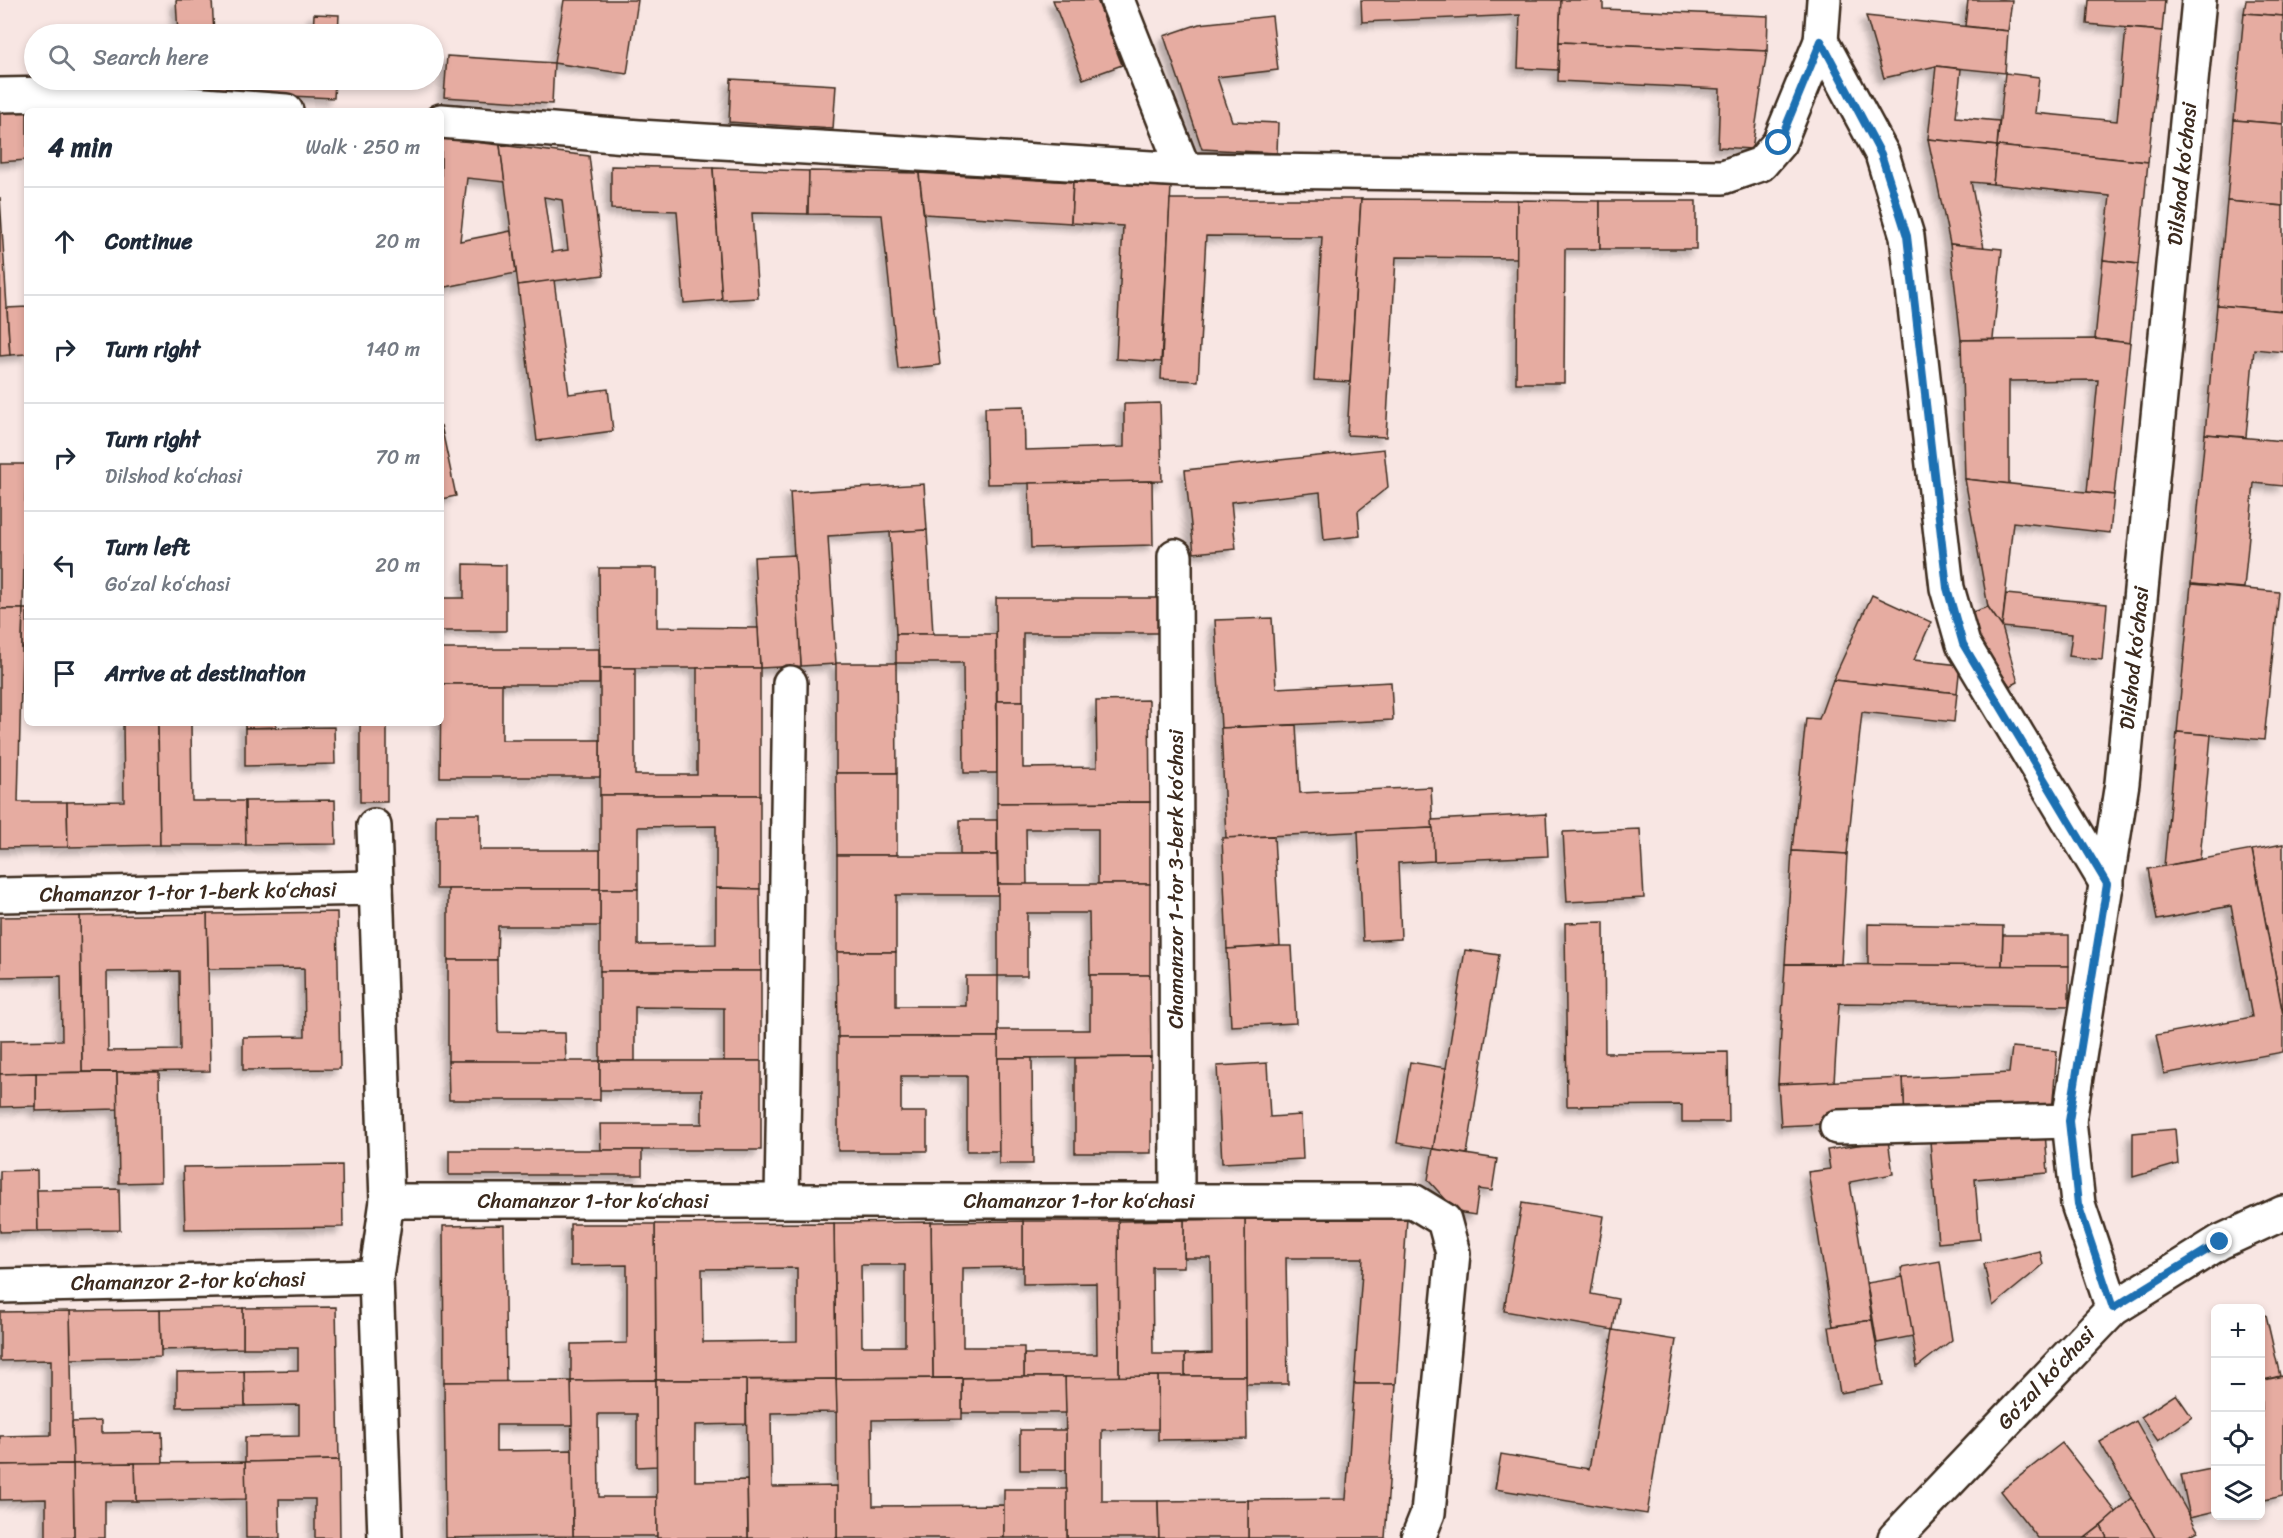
<!DOCTYPE html>
<html lang="en">
<head>
<meta charset="utf-8">
<style>
	body { margin:0; font-family:Sriracha,sans-serif; background:#f6f6f7; color:#1f2937 }
	.controls { position:absolute; right:18px; bottom:18px; display:grid; overflow:hidden; border-radius:9px; box-shadow:0 3px 9px #0003 }
	.controls button { width:54px; height:54px; display:grid; place-items:center; padding:0; border:0; border-bottom:2px solid #e0e1e3; background:#fff; color:#1f2937; font:30px sans-serif }
	.stop { position:absolute; width:18px; height:18px; margin:-14px; border:4px solid #1f6fb2; border-radius:50%; background:#fff }
	.stop.end { background:#1f6fb2; border-color:#fff; box-shadow:0 2px 6px #0008 }
	.list { margin:0; padding:0; list-style:none }
	h2 { display:flex; justify-content:space-between; align-items:center; height:78px; margin:0; padding:0 24px; font-size:26px }
	h2 small { font-size:20px; font-weight:400; color:#747a83 }
	.list li { display:grid; grid-template-columns:39px 1fr auto; gap:18px; align-items:center; box-sizing:border-box; height:108px; padding:0 24px; border-top:2px solid #e0e1e3 }
	.list b { display:block; font-size:22px; white-space:nowrap }
	.list p { margin:0; font-size:20px; white-space:nowrap; color:#747a83 }
	.list em { font-size:20px; font-style:normal; color:#747a83 }
	.icon { flex:none; width:33px; height:33px; fill:none; stroke:currentColor; stroke-width:2; stroke-linecap:round; stroke-linejoin:round }
	.map { position:relative; flex:none; width:2283px; height:1538px; overflow:hidden }
	.search { position:absolute; background:#fff; box-shadow:0 3px 9px #0003; left:24px; top:24px; width:420px; height:66px; display:flex; align-items:center; gap:15px; box-sizing:border-box; padding:0 21px; border-radius:33px; color:#747a83; font-size:22px }
	.panel { position:absolute; background:#fff; box-shadow:0 3px 9px #0003; left:24px; top:108px; width:420px; height:618px; border-radius:9px }
	.map>svg:first-child { display:block }
	.building { fill:#e6aca1; stroke:#3b2a1e; stroke-width:1.5; fill-rule:evenodd; filter:url(#shadow) }
	.lines { fill:none; stroke-linecap:round; stroke-linejoin:round }
	.minor-casing { stroke:#3b2a1e; stroke-width:38 }
	.tertiary-casing { stroke:#3b2a1e; stroke-width:38 }
	.minor { stroke:#fff; stroke-width:33 }
	.tertiary { stroke:#fff; stroke-width:33 }
	.route { stroke:#1f6fb2; stroke-width:8 }
	.labels { text-anchor:middle; stroke-width:4.5; stroke-linejoin:round; paint-order:stroke }
	.street-label { font-size:21px; fill:#3b2a1e; stroke:#fff }
</style>
</head>
<body>
<div class="map">
<svg width="2283" height="1538" viewBox="0 0 2283 1538">
	<defs>
		<filter id="shadow"><feDropShadow dx="-5.5" dy="5.5" stdDeviation="3" flood-color="#0004"/></filter>
	</defs>
	<rect width="100%" height="100%" fill="#f8e6e3"/>
	<filter id="ink" filterUnits="userSpaceOnUse"><feTurbulence type="fractalNoise" baseFrequency=".0167" numOctaves="2"/><feDisplacementMap in="SourceGraphic" scale="12" xChannelSelector="R" yChannelSelector="G"/><feConvolveMatrix kernelMatrix="1 2 1 2 8 2 1 2 1" color-interpolation-filters="sRGB"/></filter>
	<g filter="url(#ink)">
		<g class="building">
			<polygon points="176,0 212,0 214,34 178,34"/>
			<polygon points="564,0 638,0 627,74 554,63"/>
			<polygon points="1053,0 1097,0 1122,65 1083,79"/>
			<polygon points="1361,0 1561,0 1558,70 1518,68 1520,15 1362,22"/>
			<polygon points="1561,0 1603,0 1603,9 1768,16 1767,51 1559,42"/>
			<polygon points="1968,0 2012,0 2008,31 1965,26"/>
			<polygon points="2089,0 2165,0 2162,31 2087,24"/>
			<polygon points="2246,0 2283,0 2283,16 2244,13"/>
			<polygon points="2244,13 2283,16 2283,124 2234,120"/>
			<polygon points="314,14 339,15 338,34 313,34"/>
			<polygon points="1272,16 1278,70 1217,77 1232,121 1278,123 1277,153 1202,149 1164,36 1199,24"/>
			<polygon points="1866,16 2008,31 2005,73 1936,66 1884,78"/>
			<polygon points="2126,28 2162,31 2148,162 1997,146 2005,73 2039,77 2035,113 2117,121"/>
			<polygon points="1559,42 1767,51 1752,149 1718,147 1720,89 1558,81"/>
			<polygon points="447,56 554,63 552,104 444,97"/>
			<polygon points="1936,66 1961,69 1956,117 1999,121 1997,146 1928,139"/>
			<polygon points="731,79 836,85 833,129 729,122"/>
			<polygon points="181,80 335,80 334,98 182,91"/>
			<polygon points="0,110 59,111 27,111 27,160 0,162"/>
			<polygon points="2234,120 2283,124 2283,206 2227,201"/>
			<polygon points="441,138 500,145 505,182 467,178 460,241 511,231 516,273 441,288"/>
			<polygon points="1928,139 1997,146 1993,184 1971,182 1984,248 1950,244"/>
			<path d="M500 145 589 156 604 275 518 285ZM544 197 562 200 568 250 552 252Z"/>
			<polygon points="1997,146 2148,162 2138,264 2103,260 2110,196 1993,184"/>
			<polygon points="611,166 713,168 722,300 684,303 677,211 611,209"/>
			<polygon points="713,168 809,171 808,214 752,213 758,298 722,300"/>
			<polygon points="809,171 919,173 940,365 898,369 882,215 808,214"/>
			<polygon points="919,173 1073,182 1071,223 924,214"/>
			<polygon points="1073,182 1171,187 1161,362 1116,359 1123,226 1071,223"/>
			<polygon points="0,197 10,355 0,356"/>
			<polygon points="1170,199 1361,199 1350,382 1314,380 1322,237 1206,236 1198,381 1161,379"/>
			<polygon points="1361,199 1517,200 1517,258 1396,257 1386,437 1347,435"/>
			<polygon points="1517,200 1600,201 1600,249 1565,249 1564,383 1516,383"/>
			<rect x="1600" y="201" width="96" height="48"/>
			<polygon points="2227,201 2283,206 2283,311 2217,305"/>
			<polygon points="1950,244 2002,249 1993,339 1961,340"/>
			<polygon points="2103,260 2138,264 2130,343 2095,339"/>
			<polygon points="554,280 569,394 608,389 613,431 537,441 518,285"/>
			<polygon points="2217,305 2283,311 2283,352 2254,349 2246,437 2205,434"/>
			<polygon points="27,307 27,354 10,355 7,308"/>
			<polygon points="2095,339 2130,343 2114,495 2087,492 2098,380 2009,381 2009,484 1965,479 1961,340"/>
			<polygon points="1160,403 1162,481 987,484 985,407 1024,406 1025,450 1124,447 1124,404"/>
			<polygon points="441,425 456,496 441,499"/>
			<polygon points="2205,434 2283,441 2283,486 2254,483 2244,588 2191,584"/>
			<polygon points="1384,449 1388,487 1358,511 1360,536 1324,540 1320,492 1231,502 1236,549 1194,553 1185,470"/>
			<polygon points="0,464 26,464 23,609 0,609"/>
			<polygon points="1965,479 2114,495 2110,533 2013,522 2002,627 1988,607"/>
			<polygon points="1152,481 1153,545 1031,548 1029,483"/>
			<polygon points="924,484 927,530 828,536 836,664 801,666 790,492"/>
			<polygon points="927,530 933,634 896,634 890,532"/>
			<polygon points="795,555 801,666 760,668 754,557"/>
			<polygon points="464,564 506,565 506,631 441,631 441,598 464,598"/>
			<polygon points="599,568 657,568 657,627 758,628 760,668 600,668"/>
			<polygon points="2191,584 2279,592 2264,740 2177,732"/>
			<polygon points="2006,594 2107,604 2102,660 2069,656 2072,634 2002,627"/>
			<polygon points="1872,595 1931,622 1914,660 1960,665 1957,693 1833,680"/>
			<polygon points="996,598 1159,598 1158,633 1023,633 1023,701 997,701"/>
			<polygon points="1988,607 2002,627 2018,682 2010,686 1976,637 1969,613"/>
			<polygon points="0,609 23,609 18,802 67,802 68,847 0,848"/>
			<polygon points="23,609 27,609 27,648 22,648"/>
			<polygon points="1272,618 1276,688 1391,682 1393,720 1221,728 1215,620"/>
			<polygon points="896,634 996,634 997,773 964,773 963,663 896,663"/>
			<rect x="441" y="649" width="158" height="35"/>
			<polygon points="836,663 896,663 897,773 836,773"/>
			<polygon points="600,668 635,668 635,775 697,775 697,668 760,668 760,795 600,795"/>
			<polygon points="1833,680 1957,693 1954,722 1862,712 1847,854 1792,851 1806,718 1819,719"/>
			<polygon points="441,684 502,684 502,740 600,740 600,777 440,777"/>
			<polygon points="1149,700 1150,802 997,803 997,701 1023,701 1023,768 1097,767 1096,701"/>
			<polygon points="123,723 158,723 160,845 68,847 67,802 124,801"/>
			<polygon points="158,723 191,723 192,801 245,801 246,845 160,845"/>
			<polygon points="245,723 276,723 276,727 245,728"/>
			<rect x="360" y="723" width="27" height="79"/>
			<polygon points="1296,725 1300,793 1431,787 1433,828 1226,838 1221,728"/>
			<polygon points="334,727 335,764 245,766 245,728"/>
			<polygon points="2177,732 2211,735 2200,859 2164,866"/>
			<polygon points="836,773 897,773 897,855 837,855"/>
			<polygon points="600,795 760,795 760,889 716,888 716,826 638,827 638,889 600,889"/>
			<polygon points="335,800 336,844 246,845 245,801"/>
			<polygon points="1150,802 1150,884 1098,884 1098,829 1026,829 1027,885 998,884 997,803"/>
			<polygon points="436,814 480,814 480,850 600,850 600,889 436,889"/>
			<polygon points="1546,814 1548,856 1434,861 1432,820"/>
			<rect x="960" y="820" width="37" height="35"/>
			<polygon points="1433,828 1434,861 1398,863 1401,939 1363,941 1358,831"/>
			<polygon points="1640,829 1644,898 1567,902 1563,832"/>
			<polygon points="1274,836 1280,946 1227,949 1222,838"/>
			<polygon points="2283,844 2283,1015 2252,850"/>
			<polygon points="2252,850 2283,1015 2283,1052 2164,1074 2156,1035 2252,1017 2231,906 2157,920 2148,869"/>
			<polygon points="1792,851 1847,854 1841,964 1785,964"/>
			<polygon points="837,855 997,855 998,895 896,895 896,952 837,952"/>
			<polygon points="998,884 1150,884 1150,975 1090,975 1089,913 1027,913 1027,976 998,976"/>
			<polygon points="716,888 760,889 761,971 600,971 600,889 638,889 638,945 716,944"/>
			<polygon points="448,889 600,889 600,926 498,926 497,960 448,960"/>
			<polygon points="337,912 340,1069 243,1070 243,1037 305,1036 304,968 208,969 207,914"/>
			<path d="M207 914 210 1071 82 1072 80 916ZM179 971 180 1050 108 1051 107 972Z"/>
			<polygon points="80,916 82,1072 0,1074 0,1041 62,1040 61,976 0,977 0,917"/>
			<polygon points="1604,922 1605,1053 1728,1052 1729,1122 1682,1122 1682,1105 1567,1106 1565,923"/>
			<polygon points="1868,924 2003,926 2002,966 1868,965"/>
			<polygon points="2003,935 2069,935 2069,966 2002,966"/>
			<polygon points="1280,946 1292,946 1296,1023 1231,1026 1227,949"/>
			<polygon points="1465,950 1499,955 1467,1154 1433,1149"/>
			<polygon points="837,952 896,952 896,1006 966,1006 966,976 998,976 998,1037 838,1037"/>
			<polygon points="448,960 497,960 498,1032 565,1033 566,1062 448,1061"/>
			<polygon points="1785,964 2069,966 2069,1006 1839,1003 1834,1082 1778,1084"/>
			<polygon points="600,971 761,971 761,1061 724,1061 724,1008 635,1007 635,1061 600,1061"/>
			<polygon points="1090,975 1150,975 1151,1057 998,1058 998,1030 1090,1030"/>
			<polygon points="838,1037 998,1037 999,1151 967,1151 967,1076 901,1076 901,1112 927,1112 927,1151 838,1151"/>
			<polygon points="2012,1047 2057,1051 2052,1112 1905,1120 1903,1078 2009,1073"/>
			<polygon points="1151,1057 1151,1153 1075,1153 1075,1058"/>
			<polygon points="998,1058 1032,1058 1033,1164 999,1164"/>
			<polygon points="448,1061 600,1061 600,1100 449,1100"/>
			<polygon points="600,1061 761,1061 761,1150 601,1150 600,1124 702,1124 702,1090 600,1090"/>
			<polygon points="1410,1062 1446,1068 1433,1149 1397,1143"/>
			<polygon points="1267,1063 1270,1117 1301,1115 1303,1159 1222,1163 1217,1066"/>
			<polygon points="117,1072 118,1109 36,1111 36,1073"/>
			<polygon points="117,1072 159,1072 161,1182 119,1183"/>
			<polygon points="36,1073 36,1106 0,1107 0,1074"/>
			<polygon points="1903,1078 1905,1120 1781,1126 1778,1084"/>
			<polygon points="2175,1129 2178,1164 2133,1177 2133,1133"/>
			<polygon points="2045,1132 2048,1173 1975,1179 1980,1239 1938,1243 1930,1141"/>
			<polygon points="1888,1140 1893,1174 1850,1182 1872,1320 1833,1326 1808,1172 1830,1169 1827,1150"/>
			<polygon points="1433,1149 1497,1159 1492,1191 1479,1189 1475,1215 1457,1212 1428,1180"/>
			<rect x="449" y="1150" width="193" height="25"/>
			<polygon points="342,1165 343,1227 185,1229 183,1167"/>
			<polygon points="37,1170 38,1231 0,1232 0,1171"/>
			<polygon points="119,1189 120,1230 38,1231 37,1190"/>
			<polygon points="1522,1203 1604,1216 1591,1294 1618,1299 1613,1330 1504,1311"/>
			<polygon points="1407,1218 1396,1384 1354,1384 1363,1258 1286,1258 1288,1384 1246,1384 1245,1219"/>
			<polygon points="1245,1219 1246,1376 1185,1376 1185,1354 1212,1353 1211,1258 1184,1258 1184,1220"/>
			<polygon points="1184,1220 1184,1267 1152,1267 1153,1354 1185,1354 1185,1376 1119,1377 1118,1221"/>
			<polygon points="1023,1221 1118,1221 1119,1377 1024,1377 1024,1354 1097,1354 1096,1283 1023,1284"/>
			<polygon points="1023,1221 1023,1267 963,1268 963,1347 1024,1347 1024,1377 933,1378 931,1222"/>
			<path d="M931 1222 933 1378 836 1379 834 1223ZM861 1265H905V1346H862Z"/>
			<path d="M834 1223 836 1379 656 1380 655 1224ZM797 1268V1341L703 1342 702 1269Z"/>
			<polygon points="570,1224 655,1224 656,1380 571,1381 571,1344 627,1343 627,1265 570,1266"/>
			<polygon points="504,1225 506,1382 444,1382 443,1226"/>
			<polygon points="2040,1251 2043,1265 1993,1306 1984,1264"/>
			<polygon points="1940,1261 1952,1340 1917,1367 1901,1268"/>
			<polygon points="1903,1277 1913,1336 1877,1343 1867,1283"/>
			<polygon points="336,1307 339,1460 245,1462 245,1437 299,1436 299,1405 245,1406 244,1371 298,1370 298,1348 243,1348 243,1308"/>
			<polygon points="243,1308 243,1348 161,1350 160,1310"/>
			<polygon points="160,1310 161,1357 71,1359 70,1311"/>
			<polygon points="70,1311 73,1464 0,1465 0,1436 51,1435 51,1360 0,1361 0,1312"/>
			<polygon points="2266,1315 2280,1376 2260,1381 2260,1316"/>
			<polygon points="1872,1320 1883,1385 1840,1393 1829,1327"/>
			<polygon points="1613,1330 1676,1340 1647,1514 1495,1489 1501,1454 1589,1469"/>
			<polygon points="244,1371 245,1406 177,1407 177,1372"/>
			<polygon points="1158,1376 1246,1376 1247,1439 1158,1440"/>
			<polygon points="1158,1376 1158,1429 1102,1430 1102,1501 1158,1501 1159,1538 1067,1538 1065,1377"/>
			<polygon points="2283,1376 2283,1496 2260,1501 2263,1457 2260,1381"/>
			<polygon points="1024,1377 1065,1377 1066,1413 962,1413 962,1378"/>
			<polygon points="962,1378 962,1419 872,1420 873,1506 1004,1505 1004,1538 837,1538 836,1379"/>
			<polygon points="836,1379 837,1412 771,1413 772,1487 837,1486 837,1538 748,1538 746,1380"/>
			<polygon points="656,1380 657,1466 637,1467 637,1414 598,1414 599,1497 657,1497 657,1536 573,1536 571,1381"/>
			<polygon points="656,1380 746,1380 746,1424 695,1425 695,1481 747,1480 748,1538 657,1538"/>
			<polygon points="571,1381 572,1425 496,1425 496,1451 572,1450 573,1536 446,1538 444,1382"/>
			<polygon points="1354,1384 1396,1384 1385,1538 1248,1538 1248,1500 1346,1499"/>
			<polygon points="2176,1394 2192,1417 2158,1441 2141,1417"/>
			<polygon points="101,1421 101,1433 162,1432 163,1463 73,1464 72,1422"/>
			<polygon points="2136,1421 2198,1531 2185,1538 2155,1538 2100,1442"/>
			<rect x="1020" y="1430" width="46" height="40"/>
			<polygon points="2062,1443 2117,1513 2085,1538 2038,1538 2001,1491"/>
			<polygon points="339,1460 340,1538 315,1538 315,1499 279,1499 280,1538 246,1538 245,1462"/>
			<polygon points="245,1462 246,1499 136,1501 135,1463"/>
			<polygon points="135,1463 136,1501 105,1501 105,1538 74,1538 73,1464"/>
			<polygon points="73,1464 74,1538 46,1538 46,1499 0,1500 0,1465"/>
			<polygon points="2216,1468 2216,1511 2190,1517 2181,1475"/>
			<rect x="1004" y="1489" width="63" height="49"/>
			<polygon points="2132,1498 2155,1538 2107,1538 2101,1526"/>
			<polygon points="1248,1500 1248,1538 1159,1538 1158,1501"/>
			<polygon points="2101,1526 2107,1538 2085,1538"/>
		</g>
		<g class="lines">
			<g class="minor-casing">
				<g id="minor">
					<polyline points="1117,0 1184,170"/>
					<polyline points="1821,41 1882,154 1907,236 1947,588 1963,644 2107,884"/>
					<polyline points="0,95 52,94 286,111"/>
					<polyline points="441,121 639,137 1184,170 1723,177 1761,164 1779,143 1821,41 1824,0"/>
					<polyline points="1175,556 1177,1201"/>
					<polyline points="374,826 387,1201 376,1277 385,1538"/>
					<polyline points="0,895 376,888"/>
					<polyline points="1837,1127 2069,1121"/>
					<polyline points="387,1201 1413,1201 1444,1220 1453,1253 1428,1513 1418,1538"/>
					<polyline points="782,1201 790,683"/>
					<polyline points="0,1286 376,1277"/>
					<polyline points="2113,1309 2078,1204 2069,1121 2122,783 2199,0"/>
				</g>
			</g>
			<g class="tertiary-casing">
				<polyline id="tertiary" points="1895,1538 2113,1309 2220,1242 2283,1213"/>
			</g>
			<use href="#minor" class="minor"/>
			<use href="#tertiary" class="tertiary"/>
		</g>
	</g>
	<g class="lines" filter="url(#ink)">
		<polyline class="route" points="1779,143 1821,41 1881,154 1907,236 1947,588 1963,644 2107,884 2069,1121 2078,1204 2113,1308 2220,1242"/>
	</g>
	<g class="labels">
		<g class="street-label">
			<text transform="translate(2182 174) rotate(-84)" y="7">Dilshod koʻchasi</text>
			<text transform="translate(2134 658) rotate(-84)" y="7">Dilshod koʻchasi</text>
			<text transform="translate(1176 879) rotate(-90)" y="7">Chamanzor 1-tor 3-berk koʻchasi</text>
			<text transform="translate(188 892) rotate(-1)" y="7">Chamanzor 1-tor 1-berk koʻchasi</text>
			<text x="593" y="1208">Chamanzor 1-tor koʻchasi</text>
			<text x="1079" y="1208">Chamanzor 1-tor koʻchasi</text>
			<text transform="translate(188 1281) rotate(-1)" y="7">Chamanzor 2-tor koʻchasi</text>
			<text transform="translate(2046 1378) rotate(-47)" y="7">Goʻzal koʻchasi</text>
		</g>
	</g>
</svg>
<div class="controls">
<button>+</button>
<button>−</button>
<button><svg class="icon" aria-label="locate" viewBox="0 0 24 24"><circle cx="12" cy="12" r="6"/><path d="M12 2v4M12 18v4M2 12h4M18 12h4"/></svg></button>
<button><svg class="icon" aria-label="layers" viewBox="0 0 24 24"><path d="M12 4l9 5-9 5-9-5zM3 14l9 5 9-5"/></svg></button>
</div>
<div class="stop" style="left:1779px;top:143px"></div>
<div class="stop end" style="left:2220px;top:1242px"></div>
<div class="search"><svg class="icon" aria-label="search" viewBox="0 0 24 24"><circle cx="10" cy="10" r="6"/><path d="M15 15l6 6"/></svg>Search here</div>
<section class="panel">
<h2>4 min<small>Walk · 250 m</small></h2>
<ul class="list">
<li><svg class="icon" aria-label="ahead" viewBox="0 0 24 24"><path d="M12 20V5M6 11l6-6 6 6"/></svg><div><b>Continue</b></div><em>20 m</em></li>
<li><svg class="icon" aria-label="right" viewBox="0 0 24 24"><path d="M7 20v-9h11M14 6l5 5-5 5"/></svg><div><b>Turn right</b></div><em>140 m</em></li>
<li><svg class="icon" aria-label="right" viewBox="0 0 24 24"><path d="M7 20v-9h11M14 6l5 5-5 5"/></svg><div><b>Turn right</b><p>Dilshod koʻchasi</p></div><em>70 m</em></li>
<li><svg class="icon" aria-label="left" viewBox="0 0 24 24"><path d="M17 20v-9H6M10 6l-5 5 5 5"/></svg><div><b>Turn left</b><p>Goʻzal koʻchasi</p></div><em>20 m</em></li>
<li><svg class="icon" aria-label="arrive" viewBox="0 0 24 24"><path d="M6 21V4h12l-3 4 3 4H6"/></svg><div><b>Arrive at destination</b></div></li>
</ul>
</section>
</div>
</body>
</html>
